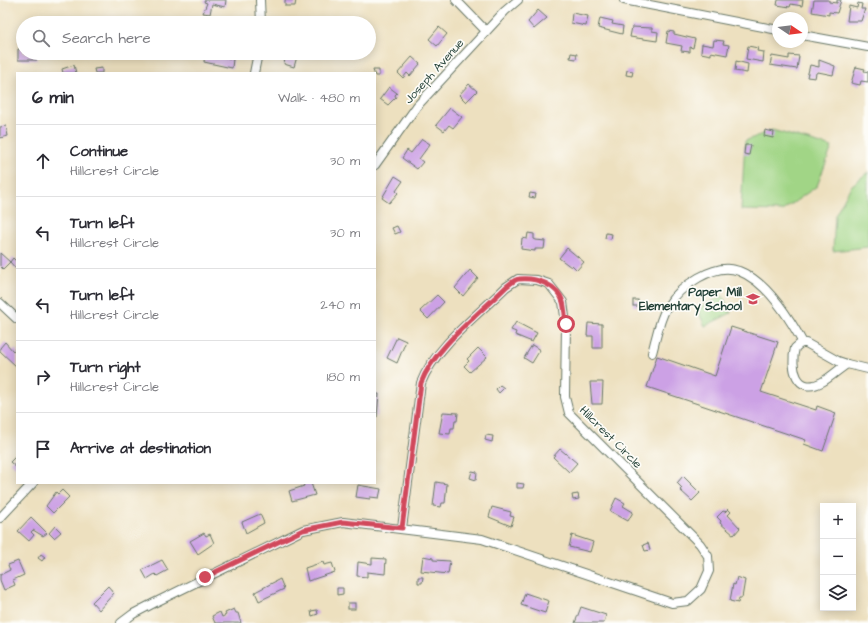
<!DOCTYPE html>
<html lang="en">
<head>
<meta charset="utf-8">
<style>
	body { margin:0; font-family:"Architects Daughter",sans-serif; background:#f7f7f7; color:#2b2b33 }
	.controls { position:absolute; right:12px; bottom:12px; display:grid; overflow:hidden; border-radius:0px; box-shadow:0 2px 10px #0003 }
	.controls button { width:36px; height:36px; display:grid; place-items:center; padding:0; border:0; border-bottom:1px solid #e1e1e2; background:#fff; color:#2b2b33; font:20px sans-serif }
	.compass { position:absolute; left:772px; top:12px; width:36px; height:36px; border-radius:50%; background:#fff; box-shadow:0 2px 10px #0003; rotate:103deg }
	.stop { position:absolute; width:12px; height:12px; margin:-9px; border:3px solid #d1495b; border-radius:50%; background:#fff }
	.stop.end { background:#d1495b; border-color:#fff; box-shadow:0 1px 4px #0008 }
	.list { margin:0; padding:0; list-style:none }
	h2 { display:flex; justify-content:space-between; align-items:center; height:52px; margin:0; padding:0 16px; font-size:17px }
	h2 small { font-size:13px; font-weight:400; color:#7c7c81 }
	.list li { display:grid; grid-template-columns:26px 1fr auto; gap:12px; align-items:center; box-sizing:border-box; height:72px; padding:0 16px; border-top:1px solid #e1e1e2 }
	.list b { display:block; font-size:15px; white-space:nowrap }
	.list p { margin:0; font-size:13px; white-space:nowrap; color:#7c7c81 }
	.list em { font-size:13px; font-style:normal; color:#7c7c81 }
	.icon { flex:none; width:22px; height:22px; fill:none; stroke:currentColor; stroke-width:2; stroke-linecap:round; stroke-linejoin:round }
	.map { position:relative; flex:none; width:868px; height:623px; overflow:hidden }
	.search { position:absolute; background:#fff; box-shadow:0 2px 10px #0003; left:16px; top:16px; width:360px; height:44px; display:flex; align-items:center; gap:10px; box-sizing:border-box; padding:0 14px; border-radius:22px; color:#7c7c81; font-size:15px }
	.panel { position:absolute; background:#fff; box-shadow:0 2px 10px #0003; left:16px; top:72px; width:360px; height:412px; border-radius:0px }
	.map>svg:first-child { display:block }
	.green { fill:#a1d586; stroke:#60895d }
	.building { fill:#cca1e5 }
	.lines { fill:none; stroke-linecap:round; stroke-linejoin:round }
	.minor-casing { stroke:#677665; stroke-width:10 }
	.minor { stroke:#fff; stroke-width:8 }
	.route { stroke:#d1495b; stroke-width:5 }
	.labels { text-anchor:middle; stroke-width:3.5; stroke-linejoin:round; paint-order:stroke }
	.street-label { font-size:12px; fill:#1f3d34; stroke:#fdfcf7 }
	.poi-label { font-size:12px; font-weight:bold; fill:#1f3d34; stroke:#fdfcf7; text-anchor:end }
</style>
</head>
<body>
<div class="map">
<svg width="868" height="623" viewBox="0 0 868 623">
	<rect width="100%" height="100%" fill="#fdfcf7"/>
	<filter id="ink" filterUnits="userSpaceOnUse"><feTurbulence type="fractalNoise" baseFrequency=".025" numOctaves="2"/><feDisplacementMap in="SourceGraphic" scale="8" xChannelSelector="R" yChannelSelector="G"/><feConvolveMatrix kernelMatrix="1 2 1 2 8 2 1 2 1" color-interpolation-filters="sRGB"/></filter>
	<filter id="wash" filterUnits="userSpaceOnUse"><feTurbulence type="fractalNoise" baseFrequency=".012" numOctaves="4" result="noise"/><feDisplacementMap in="SourceGraphic" scale="16" xChannelSelector="R" yChannelSelector="G"/><feGaussianBlur stdDeviation="0.9" result="paint"/><feColorMatrix in="noise" values="0 0 0 0 0 0 0 0 0 0 0 0 0 0 0 0 0 1.4 0 .05"/><feComposite in="paint" operator="in"/></filter>
	<g filter="url(#wash)">
		<rect width="100%" height="100%" fill="#ede0bf"/>
		<g class="green">
			<polygon points="772,130 832,147 817,186 782,211 741,210 745,141"/>
			<polygon points="868,172 868,247 833,251 835,215 851,186"/>
			<polygon points="723,296 731,313 705,326 697,309"/>
		</g>
		<g id="blocks">
			<g class="building">
				<polygon points="205,0 226,0 225,7 212,4 210,14 203,13 207,3 204,2"/>
				<polygon points="285,0 296,0 295,6 285,6"/>
				<polygon points="778,0 803,0 802,6 791,4 790,7 777,5"/>
				<polygon points="814,0 829,0 829,2 837,3 837,0 841,0 837,13 829,12 829,15 812,12"/>
				<polygon points="858,3 862,4 861,9 865,9 861,21 847,21 849,6 857,8"/>
				<polygon points="538,10 547,18 534,29 528,22"/>
				<polygon points="572,13 588,16 586,26 571,23"/>
				<polygon points="600,18 613,21 612,24 623,26 622,34 598,28"/>
				<polygon points="439,27 447,34 437,46 429,39"/>
				<polygon points="632,27 652,28 652,31 658,32 657,41 630,37"/>
				<polygon points="668,31 674,32 674,34 695,39 693,48 690,47 690,52 681,51 682,46 666,43"/>
				<polygon points="714,40 724,41 723,44 729,45 727,55 711,52 711,55 701,53 702,44 713,46"/>
				<polygon points="748,46 758,48 757,51 764,52 763,62 746,59"/>
				<polygon points="18,49 23,49 23,53 37,53 37,60 18,60"/>
				<polygon points="205,53 212,55 212,53 223,53 222,57 233,59 232,68 204,62"/>
				<polygon points="286,53 298,53 294,67 284,64"/>
				<polygon points="571,53 577,54 576,59 570,58"/>
				<polygon points="789,55 799,56 797,69 770,65 772,56 789,59"/>
				<polygon points="412,57 420,64 410,76 407,73 403,78 398,73"/>
				<polygon points="819,60 835,66 833,75 818,72 816,73 815,78 807,77 810,65 819,67"/>
				<polygon points="736,61 748,64 747,73 735,71"/>
				<polygon points="74,65 76,73 63,73 62,69"/>
				<polygon points="856,67 865,69 864,71 868,72 868,82 861,81 860,85 851,83"/>
				<polygon points="102,68 102,73 95,73 94,69"/>
				<polygon points="373,70 379,70 379,76 375,76"/>
				<polygon points="627,70 633,71 632,76 626,75"/>
				<polygon points="469,84 477,91 466,102 459,95"/>
				<polygon points="389,87 397,93 395,95 396,97 388,105 380,99"/>
				<polygon points="450,108 462,117 453,128 449,125 444,131 436,125"/>
				<polygon points="6,126 8,136 0,138 0,127"/>
				<polygon points="765,130 774,132 773,138 764,136"/>
				<polygon points="422,139 430,144 419,159 423,162 417,169 402,158 407,150 411,153"/>
				<polygon points="745,145 751,145 749,155 744,154"/>
				<polygon points="395,176 403,181 396,191 398,193 389,203 382,198"/>
				<polygon points="530,193 536,194 535,198 529,197"/>
				<polygon points="397,226 400,232 395,234 392,228"/>
				<polygon points="528,233 534,234 534,239 536,240 545,241 544,249 535,249 535,251 521,249 522,238 527,239"/>
				<polygon points="606,233 612,234 611,239 605,238"/>
				<polygon points="567,248 584,262 577,270 572,265 571,267 559,258"/>
				<polygon points="0,253 10,262 3,269 0,266"/>
				<polygon points="13,258 16,261 17,259 17,270 10,262"/>
				<polygon points="470,270 478,278 463,296 455,288"/>
				<polygon points="437,295 444,302 428,319 420,311"/>
				<rect x="633" y="300" width="5" height="6"/>
				<polygon points="516,322 537,333 532,342 515,335 516,332 511,330"/>
				<polygon points="588,323 602,324 602,348 593,348 593,336 587,336"/>
				<polygon points="731,327 778,342 761,392 816,410 817,406 836,413 823,451 804,444 806,440 647,387 657,356 715,376"/>
				<polygon points="397,337 406,341 397,363 387,358"/>
				<polygon points="5,342 13,351 15,349 17,351 17,367 0,351 0,348"/>
				<polygon points="532,345 540,350 532,363 524,358"/>
				<polygon points="478,348 487,357 470,372 464,366 469,361 467,359"/>
				<polygon points="590,382 603,382 602,404 592,404"/>
				<polygon points="500,385 504,388 499,393 496,389"/>
				<polygon points="375,394 379,394 377,417 375,416"/>
				<polygon points="443,412 458,413 457,421 455,421 454,428 451,428 450,434 439,433"/>
				<polygon points="486,435 493,436 492,442 485,440"/>
				<polygon points="560,449 577,463 569,472 553,457"/>
				<polygon points="17,455 17,468 10,462"/>
				<polygon points="472,471 477,472 476,480 470,478"/>
				<polygon points="683,476 700,493 692,501 680,490 682,488 677,483"/>
				<polygon points="436,482 447,484 445,503 442,503 441,507 433,506"/>
				<polygon points="303,483 311,483 315,495 292,501 289,491 304,486"/>
				<polygon points="517,483 524,484 523,488 517,488"/>
				<polygon points="358,485 381,489 379,498 370,497 370,499 356,497"/>
				<polygon points="62,490 69,497 53,513 46,506 56,492 58,494"/>
				<polygon points="578,494 579,499 573,500 572,495"/>
				<polygon points="616,498 625,503 623,506 633,512 628,521 610,511"/>
				<polygon points="492,507 511,512 510,516 514,517 511,526 489,517"/>
				<polygon points="728,509 731,512 728,515 740,528 734,535 720,523 721,521 717,517 723,511 725,512"/>
				<polygon points="260,514 264,523 246,533 242,522"/>
				<polygon points="31,517 47,533 43,536 33,530 31,532 34,535 29,541 18,531"/>
				<polygon points="55,526 61,532 54,538 49,533"/>
				<polygon points="204,533 206,536 210,534 214,543 198,554 190,541"/>
				<polygon points="572,535 593,542 590,552 569,547"/>
				<polygon points="648,543 650,550 645,551 643,545"/>
				<polygon points="41,554 45,557 42,561 38,558"/>
				<polygon points="423,556 433,558 433,560 450,561 448,574 421,571"/>
				<polygon points="372,558 386,559 385,574 367,572 367,577 357,576 358,562 372,564"/>
				<polygon points="162,560 168,570 157,576 155,574 147,579 142,570"/>
				<polygon points="18,561 24,575 13,580 15,585 4,590 0,580 0,575 10,570 8,565"/>
				<polygon points="323,562 324,565 332,563 335,572 308,581 305,568"/>
				<polygon points="418,577 423,577 422,583 418,583"/>
				<polygon points="737,577 745,580 742,598 739,598 738,603 730,601 733,584 735,585"/>
				<polygon points="280,579 284,589 259,601 255,592"/>
				<polygon points="108,586 114,593 99,610 92,602"/>
				<polygon points="337,588 343,588 343,594 337,595"/>
				<polygon points="525,593 549,601 545,613 521,605"/>
				<rect x="348" y="603" width="7" height="6"/>
				<polygon points="581,607 606,615 604,623 575,623"/>
				<polygon points="234,609 236,613 238,613 241,623 215,623 212,616 220,612 222,617 226,615 225,613"/>
				<polygon points="317,610 318,614 312,616 311,611"/>
			</g>
		</g>
	</g>
	<g filter="url(#ink)">
		<use href="#blocks" fill-opacity="0" stroke="#677665" stroke-width="1"/>
		<g class="lines">
			<g class="minor-casing">
				<g id="minor">
					<polyline points="260,0 261,23"/>
					<polyline points="456,0 486,31"/>
					<polyline points="624,0 778,30"/>
					<polyline points="802,35 868,47"/>
					<polyline points="254,73 258,53"/>
					<polyline points="375,165 417,106 505,11 518,0"/>
					<polyline points="0,303 17,319"/>
					<path d="M801 343H806L838 361 847 364C839 369 831 377 822 382 796 396 790 366 795 348Z"/>
					<path d="M652 353C656 339 659 320 667 307 679 287 715 261 739 271 766 281 790 319 803 343"/>
					<polyline points="847,364 868,369"/>
					<polyline points="0,518 33,483"/>
					<path d="M121 623 133 614 154 603 303 530 343 522 482 539 672 603 688 601 701 589 709 571 708 556 700 544 569 413 565 397 566 324 563 302 549 284 537 280 518 279 506 287C479 314 434 348 421 383L402 528"/>
				</g>
			</g>
			<use href="#minor" class="minor"/>
		</g>
	</g>
	<g class="lines" filter="url(#ink)">
		<path class="route" d="M205 577 303 530 343 522 402 528 421 383C434 348 479 314 506 287 510 284 515 279 519 279 536 277 558 285 563 302 565 309 565 317 566 324"/>
	</g>
	<defs>
		<g id="school-bare" transform="scale(1.08)"><path d="M0-5L7-2L0 1L-7-2ZM-4 1L0 2.5L4 1V4Q0 6-4 4Z" fill="#d1495b" stroke="#fdfcf7" stroke-width="2.5" paint-order="stroke"/></g>
	</defs>
	<g fill-rule="evenodd">
		<use href="#school-bare" x="753" y="299"/>
	</g>
	<g class="labels">
		<g class="street-label">
			<text transform="translate(434 71) rotate(-48)" y="4">Joseph Avenue</text>
			<text transform="translate(611 437) rotate(45)" y="4">Hillcrest Circle</text>
		</g>
		<g class="poi-label">
			<text x="742" y="296">Paper Mill<tspan x="742" dy="14">Elementary School</tspan></text>
		</g>
	</g>
</svg>
<div class="controls">
<button>+</button>
<button>−</button>
<button><svg class="icon" aria-label="layers" viewBox="0 0 24 24"><path d="M12 4l9 5-9 5-9-5zM3 14l9 5 9-5"/></svg></button>
</div>
<svg class="compass" viewBox="-18 -18 36 36"><path d="M0-13l5 13h-10z" fill="#e53935"/><path d="M0 13l5-13h-10z" fill="#7c7c81"/></svg>
<div class="stop" style="left:566px;top:324px"></div>
<div class="stop end" style="left:205px;top:577px"></div>
<div class="search"><svg class="icon" aria-label="search" viewBox="0 0 24 24"><circle cx="10" cy="10" r="6"/><path d="M15 15l6 6"/></svg>Search here</div>
<section class="panel">
<h2>6 min<small>Walk · 480 m</small></h2>
<ul class="list">
<li><svg class="icon" aria-label="ahead" viewBox="0 0 24 24"><path d="M12 20V5M6 11l6-6 6 6"/></svg><div><b>Continue</b><p>Hillcrest Circle</p></div><em>30 m</em></li>
<li><svg class="icon" aria-label="left" viewBox="0 0 24 24"><path d="M17 20v-9H6M10 6l-5 5 5 5"/></svg><div><b>Turn left</b><p>Hillcrest Circle</p></div><em>30 m</em></li>
<li><svg class="icon" aria-label="left" viewBox="0 0 24 24"><path d="M17 20v-9H6M10 6l-5 5 5 5"/></svg><div><b>Turn left</b><p>Hillcrest Circle</p></div><em>240 m</em></li>
<li><svg class="icon" aria-label="right" viewBox="0 0 24 24"><path d="M7 20v-9h11M14 6l5 5-5 5"/></svg><div><b>Turn right</b><p>Hillcrest Circle</p></div><em>180 m</em></li>
<li><svg class="icon" aria-label="arrive" viewBox="0 0 24 24"><path d="M6 21V4h12l-3 4 3 4H6"/></svg><div><b>Arrive at destination</b></div></li>
</ul>
</section>
</div>
</body>
</html>
